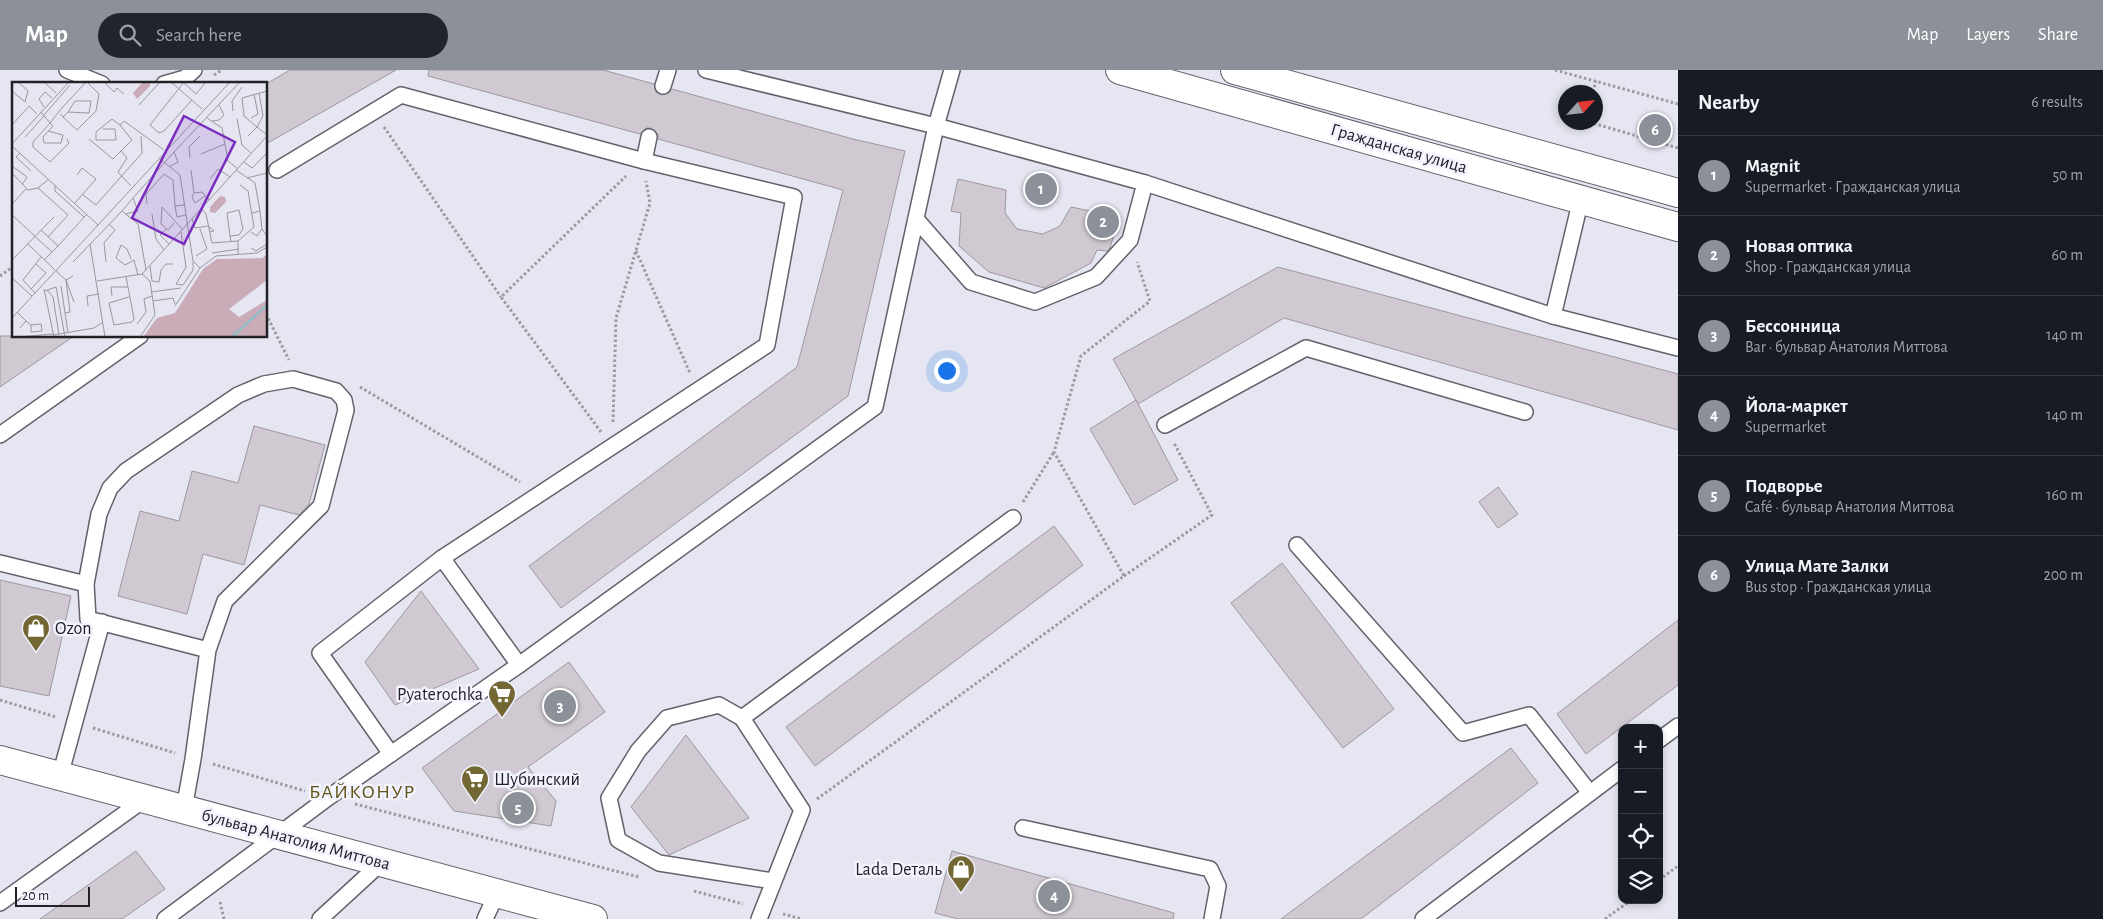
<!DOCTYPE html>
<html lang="en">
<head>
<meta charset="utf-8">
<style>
	body { margin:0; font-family:"Alegreya Sans",sans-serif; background:#20242c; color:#f1f3f6 }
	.controls { position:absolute; right:15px; bottom:15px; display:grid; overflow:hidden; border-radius:10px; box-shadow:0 2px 8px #0003 }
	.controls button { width:45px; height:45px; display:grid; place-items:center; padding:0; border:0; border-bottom:1px solid #363941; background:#171b24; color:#f1f3f6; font:25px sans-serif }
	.compass { position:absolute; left:1558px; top:15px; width:45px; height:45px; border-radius:50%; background:#171b24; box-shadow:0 2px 8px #0003; rotate:63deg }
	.scale { position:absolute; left:15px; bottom:12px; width:75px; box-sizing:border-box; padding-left:5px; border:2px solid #222226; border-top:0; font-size:14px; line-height:18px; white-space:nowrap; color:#222226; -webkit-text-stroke:4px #f2f3fe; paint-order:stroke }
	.you { position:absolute; left:946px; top:300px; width:18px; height:18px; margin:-12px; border:4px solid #fff; border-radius:50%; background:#1a73e8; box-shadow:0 0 0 8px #1a73e833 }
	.badge { display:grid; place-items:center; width:32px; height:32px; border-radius:50%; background:#8c9099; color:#fff; font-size:16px; font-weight:700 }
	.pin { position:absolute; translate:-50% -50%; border:2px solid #fff; box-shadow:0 1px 5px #0006 }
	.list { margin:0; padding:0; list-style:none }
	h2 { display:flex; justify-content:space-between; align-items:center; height:65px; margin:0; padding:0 20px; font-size:21px }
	h2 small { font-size:16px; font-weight:400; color:#9ea1a6 }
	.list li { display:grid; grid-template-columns:32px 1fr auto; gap:15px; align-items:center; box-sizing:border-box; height:80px; padding:0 20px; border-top:1px solid #363941 }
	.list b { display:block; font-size:19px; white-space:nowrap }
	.list p { margin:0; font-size:16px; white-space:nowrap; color:#9ea1a6 }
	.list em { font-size:16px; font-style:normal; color:#9ea1a6 }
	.icon { flex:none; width:28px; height:28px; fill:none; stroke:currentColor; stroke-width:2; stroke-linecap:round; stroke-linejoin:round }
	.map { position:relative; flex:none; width:1678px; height:849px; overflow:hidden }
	header { display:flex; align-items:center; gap:30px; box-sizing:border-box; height:70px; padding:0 25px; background:#8c9099; color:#fff }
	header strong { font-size:24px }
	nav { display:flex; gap:28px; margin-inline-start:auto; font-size:18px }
	.search { width:350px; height:45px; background:#20242c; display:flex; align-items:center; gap:12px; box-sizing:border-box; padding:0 18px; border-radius:28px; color:#9ea1a6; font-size:19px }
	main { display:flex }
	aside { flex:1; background:#171b24 }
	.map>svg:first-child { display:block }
	.building { fill:#d0c9d2; stroke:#9e97a0 }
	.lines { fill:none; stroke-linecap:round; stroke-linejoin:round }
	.service-casing { stroke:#61626b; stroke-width:18 }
	.minor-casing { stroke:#61626b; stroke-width:30 }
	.secondary-casing { stroke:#61626b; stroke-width:30 }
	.path { stroke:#999aa2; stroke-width:3; stroke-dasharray:2.5 2.5; stroke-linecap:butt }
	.service { stroke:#fff; stroke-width:15 }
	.minor { stroke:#fff; stroke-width:28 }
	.secondary { stroke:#fff; stroke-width:28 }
	.labels { text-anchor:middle; stroke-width:5; stroke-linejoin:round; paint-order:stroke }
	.street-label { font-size:18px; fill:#222226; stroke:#f2f3fe }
	.poi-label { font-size:18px; fill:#222226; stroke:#f2f3fe; text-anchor:start }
	.quarter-label { font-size:20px; letter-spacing:1px; fill:#625518; stroke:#f2f3fe }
	.inset-river { fill:none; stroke:#95bcc4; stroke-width:2.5 }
	.inset-road { fill:none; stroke:#9798a0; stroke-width:1 }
	.view { fill:#7b2cbf; fill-opacity:0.15; stroke:#7b2cbf; stroke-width:2.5 }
	.inset-edge { fill:none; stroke:#222226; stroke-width:2.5 }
</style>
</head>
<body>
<header>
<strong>Map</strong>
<div class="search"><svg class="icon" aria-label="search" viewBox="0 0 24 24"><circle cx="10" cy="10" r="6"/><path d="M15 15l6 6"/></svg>Search here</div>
<nav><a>Map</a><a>Layers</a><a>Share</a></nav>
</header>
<main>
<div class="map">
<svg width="1678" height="849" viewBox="0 0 1678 849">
	<rect width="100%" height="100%" fill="#e5e6f1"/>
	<g class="building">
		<polygon points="290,0 396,0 266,74 266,14"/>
		<polygon points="429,0 603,0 654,14 656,22 661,25 669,23 672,19 853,69 905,81 848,326 561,538 529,496 797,297 843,120 658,69 658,64 651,58 646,58 640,64 428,6"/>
		<polygon points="958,109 1006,120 1005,143 1017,159 1043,164 1060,156 1071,137 1119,147 1110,178 1107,181 1097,180 1091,193 1044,218 989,202 959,176 961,143 951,141"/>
		<polygon points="1278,197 1678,304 1678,360 1284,248 1138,334 1113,289"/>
		<polygon points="0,266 74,266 0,317"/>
		<polygon points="1136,330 1178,410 1134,435 1090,359"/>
		<polygon points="254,356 325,375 309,434 299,445 260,435 244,495 203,484 187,544 118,526 140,441 179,451 192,401 238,413"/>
		<polygon points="1498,417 1518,444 1498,458 1479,432"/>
		<polygon points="1054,456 1083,495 815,696 786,657"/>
		<polygon points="1282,493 1394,639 1343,678 1231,533"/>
		<polygon points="0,510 71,526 49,626 0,616"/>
		<polygon points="421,521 479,599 395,635 365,592"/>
		<polygon points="1678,550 1678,615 1586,684 1557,644"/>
		<polygon points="569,592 605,642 528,697 556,731 551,756 454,741 422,698"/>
		<polygon points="686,665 749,748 669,785 631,737"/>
		<polygon points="1511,678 1538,713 1361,849 1281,849"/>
		<polygon points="136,781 165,819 122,849 40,849"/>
		<polygon points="952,781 1174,843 1173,849 958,849 935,843"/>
	</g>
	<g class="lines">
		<g class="service-casing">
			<g id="service">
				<polyline points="67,0 102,14"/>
				<polyline points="706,0 936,56 1145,113 1130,170 1096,207 1035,232 971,212 916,149"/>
				<polyline points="164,14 185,8 194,0"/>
				<polyline points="663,16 668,0"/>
				<polyline points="644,91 649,67"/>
				<polyline points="277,100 401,25 644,91 794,127 767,275 442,488"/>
				<polyline points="1145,113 1553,246 1678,278"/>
				<polyline points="1553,246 1581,129"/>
				<polyline points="1165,355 1306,278 1525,342"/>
				<polyline points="0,365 140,266"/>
				<polyline points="1297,475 1463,663 1529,645 1590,723"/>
				<polyline points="0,493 86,514"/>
				<polyline points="742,648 719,635 667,648 638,681 609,728 618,770 659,793 773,811"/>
				<polyline points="1659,670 1678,656"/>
				<polyline points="391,684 320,583 442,488 519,595"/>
				<polyline points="60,706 102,552"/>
				<polyline points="184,739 193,689 208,580 225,531 321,436 346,340 344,330 336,321 293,309 264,314 238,325 126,401 110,418 99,444 86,514 88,549 208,580"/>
				<polyline points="1023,758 1210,799 1218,816 1212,849"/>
				<polyline points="0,833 145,729"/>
				<polyline points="165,849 329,727 519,595 875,337 936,56 952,0"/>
				<polyline points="320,849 382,792"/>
				<polyline points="485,849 497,823"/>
				<polyline points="759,849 802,740 742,648 1013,448"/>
				<polyline points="1423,849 1622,699"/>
			</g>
		</g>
		<g class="minor-casing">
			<polyline id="minor" points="0,690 593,849"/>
		</g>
		<g class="secondary-casing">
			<g id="secondary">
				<polyline points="1120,0 1678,157"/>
				<polyline points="1235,0 1678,123"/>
			</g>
		</g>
		<g class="path">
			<polyline points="1555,0 1678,34"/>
			<polyline points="214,5 222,0"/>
			<polyline points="1593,22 1596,11"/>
			<polyline points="1589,52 1678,78"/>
			<polyline points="384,57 501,227"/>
			<polyline points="636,181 690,303"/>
			<polyline points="0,206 14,196"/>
			<polyline points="266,244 289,290"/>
			<polyline points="360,317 520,412"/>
			<polyline points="613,352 616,248 650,133 646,111"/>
			<polyline points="601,362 501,227 626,106"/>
			<polyline points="1023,432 1054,382"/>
			<polyline points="1124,506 1212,445 1174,373"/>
			<polyline points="0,630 56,647"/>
			<polyline points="93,658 175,683"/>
			<polyline points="213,694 305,721"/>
			<polyline points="817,729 1124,506 1054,382 1081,286 1150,231 1137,192"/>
			<polyline points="355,734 639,807"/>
			<polyline points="1659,810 1678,796"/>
			<polyline points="694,821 743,834"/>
			<polyline points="220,832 224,849"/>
			<polyline points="783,844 802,849"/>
			<polyline points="1605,849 1631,830"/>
		</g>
		<use href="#service" class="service"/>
		<use href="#minor" class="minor"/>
		<use href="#secondary" class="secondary"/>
	</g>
	<defs>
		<g id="shop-pin" transform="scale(1.4375)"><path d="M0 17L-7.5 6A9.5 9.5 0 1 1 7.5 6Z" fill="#736734" stroke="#f2f3fe"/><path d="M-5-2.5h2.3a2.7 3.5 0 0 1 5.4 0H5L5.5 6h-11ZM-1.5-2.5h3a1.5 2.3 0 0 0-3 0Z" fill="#fff"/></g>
		<g id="supermarket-pin" transform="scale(1.4375)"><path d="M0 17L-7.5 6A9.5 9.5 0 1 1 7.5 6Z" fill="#736734" stroke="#f2f3fe"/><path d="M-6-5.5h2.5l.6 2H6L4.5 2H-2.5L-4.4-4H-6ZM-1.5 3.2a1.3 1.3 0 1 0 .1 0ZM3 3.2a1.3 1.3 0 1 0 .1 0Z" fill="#fff"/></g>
	</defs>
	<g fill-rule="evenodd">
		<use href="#shop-pin" x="36" y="558"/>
		<use href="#supermarket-pin" x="502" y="624"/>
		<use href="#supermarket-pin" x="475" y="709"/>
		<use href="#shop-pin" x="961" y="799"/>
	</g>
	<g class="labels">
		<g class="street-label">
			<text transform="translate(1399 78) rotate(16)" y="6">Гражданская улица</text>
			<text transform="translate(296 769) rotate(15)" y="6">бульвар Анатолия Миттова</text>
		</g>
		<g class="poi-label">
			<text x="55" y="564">Ozon</text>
			<text x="483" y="630" text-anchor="end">Pyaterochka</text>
			<text x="494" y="715">Шубинский</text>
			<text x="942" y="805" text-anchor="end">Lada Dеталь</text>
		</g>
		<g class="quarter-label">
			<text x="362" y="728">БАЙКОНУР</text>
		</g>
	</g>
	<g transform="translate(12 12)">
		<rect width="255" height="255" fill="#e5e6f1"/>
		<path d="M131 0H138V4L125 17 121 11ZM208 114 213 115 214 120 203 131 198 130V125ZM255 173V198L217 227 227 235 255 218V255H131L145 236 163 231 191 187 205 177 250 176Z" fill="#c9acb8"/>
		<path class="inset-river" d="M220 255 255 223"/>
		<path class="inset-road" d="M6 0 16 9 13 20M32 0 44 11M92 0 102 10 105 6 112 12M159 0 190 27M172 0 138 43 147 51 152 49 180 18M172 1 184 12 194 0M0 9 13 20M247 11 251 34 245 45 255 53M127 23 148 0M32 25 27 17 33 10 40 16M221 29 220 19 230 5M29 30 38 41 21 60V65L38 80 57 61 55 57M48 32 65 48 84 29 87 12 75 0M32 33 58 3M51 35 56 30 77 31 79 19H63L56 30M195 36 210 46 216 79 226 87M239 36 246 32 242 12M225 37 230 63 239 71M200 39 207 38 212 33 207 23M0 43 17 24 25 32M91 47H103L104 58H84V50L100 37 108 43 112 39 152 68M36 49 51 53 49 61H32L31 55 32 54 41 44 38 41 49 27 74 0M236 54 245 45 232 34 230 16 255 9M13 55 32 34M77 57 101 77 120 58 108 43M0 62 57 0M0 64 86 143 218 0M109 69 115 76 106 90 119 104M162 70 228 0M8 71 4 75 19 89M189 72 213 62M147 76 168 93 181 179 188 186M178 76 177 65 188 54M232 80 240 86 255 71M0 84 15 95 10 103M179 88 182 111 190 110 197 118M224 88 243 101 248 129M0 91 16 108 26 106M235 96 255 91M198 97 206 87 218 95M43 103V109L72 135M182 111 180 115 183 121 193 114M71 113 84 123 130 71 129 54M121 116 162 70 166 80 157 85M63 121 84 97 70 86 65 93M0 122 14 107M135 122 134 112 152 92 161 98 163 124M172 123 163 124 165 135 174 133M190 127 194 132 200 161 226 159V172M110 129 121 116 126 129 113 132M240 131 248 129 250 147M140 132 144 157 152 168M0 133 40 170M180 137 183 146 196 144 202 149 198 150M162 141 156 148 149 142 150 125 171 148M154 147 148 153 157 162M29 148 46 164 75 132M169 150 174 185 164 202 171 203 181 188V180M239 150 245 154 250 147 255 154M218 154 227 153 231 147 227 128 215 131 218 154 219 160M36 155 56 133 26 106 37 97M226 159 242 145 236 109 228 103M16 162 43 188M78 162 93 255M239 166 244 169 255 162M200 171 227 167M184 174 195 167 188 147M119 177 115 167 109 163 104 176 113 183 122 178 126 193M0 178 42 135M32 178 46 164M61 180 110 129 126 142 134 188M94 180 92 161 103 148 97 142M138 184 140 199 147 200 149 188 154 182H161M44 189 54 198 61 194M0 196 20 214M85 199 130 192 255 54M49 204 56 251M116 205 122 237 120 240 102 243 97 221 117 215M19 207 34 191 24 182M32 207 42 255M35 208 41 215 47 253M33 209 44 205 53 255M139 210 169 206M23 211 11 198 29 175M100 214 99 205H116L114 195M141 219 161 216 163 222M76 224 75 214 87 212M163 224 188 186 204 174 245 171 255 165M5 230 14 239 8 246M53 231 58 230 54 198 62 220M0 236 86 143M14 239 19 243 29 242 30 249 19 250V243M125 242 134 230 132 217 140 214M41 253 82 246 91 240M7 255 41 252M128 255 143 233 138 199 130 192"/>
		<path class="view" d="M172 34 223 60 172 162 120 136Z"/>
		<rect width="255" height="255" class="inset-edge"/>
	</g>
</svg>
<div class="controls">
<button>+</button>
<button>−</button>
<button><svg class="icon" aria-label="locate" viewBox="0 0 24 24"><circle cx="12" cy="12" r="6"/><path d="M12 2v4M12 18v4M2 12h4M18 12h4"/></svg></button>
<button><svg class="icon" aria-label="layers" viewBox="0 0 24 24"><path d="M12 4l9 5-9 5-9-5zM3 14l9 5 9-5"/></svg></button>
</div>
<svg class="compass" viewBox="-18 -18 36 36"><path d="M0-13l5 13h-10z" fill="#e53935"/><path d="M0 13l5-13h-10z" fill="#9ea1a6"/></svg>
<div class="scale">20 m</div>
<div class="you"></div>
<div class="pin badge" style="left:1041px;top:119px">1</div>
<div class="pin badge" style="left:1103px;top:152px">2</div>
<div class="pin badge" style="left:560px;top:636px">3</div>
<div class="pin badge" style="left:1054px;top:826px">4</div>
<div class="pin badge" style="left:518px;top:738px">5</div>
<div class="pin badge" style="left:1655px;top:60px">6</div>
</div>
<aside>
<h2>Nearby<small>6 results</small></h2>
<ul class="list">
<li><span class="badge">1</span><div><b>Magnit</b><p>Supermarket · Гражданская улица</p></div><em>50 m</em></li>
<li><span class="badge">2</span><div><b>Новая оптика</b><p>Shop · Гражданская улица</p></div><em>60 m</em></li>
<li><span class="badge">3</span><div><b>Бессонница</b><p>Bar · бульвар Анатолия Миттова</p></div><em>140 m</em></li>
<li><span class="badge">4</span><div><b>Йола-маркет</b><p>Supermarket</p></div><em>140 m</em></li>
<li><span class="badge">5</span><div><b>Подворье</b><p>Café · бульвар Анатолия Миттова</p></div><em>160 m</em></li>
<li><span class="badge">6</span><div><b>Улица Мате Залки</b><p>Bus stop · Гражданская улица</p></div><em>200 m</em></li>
</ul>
</aside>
</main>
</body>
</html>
